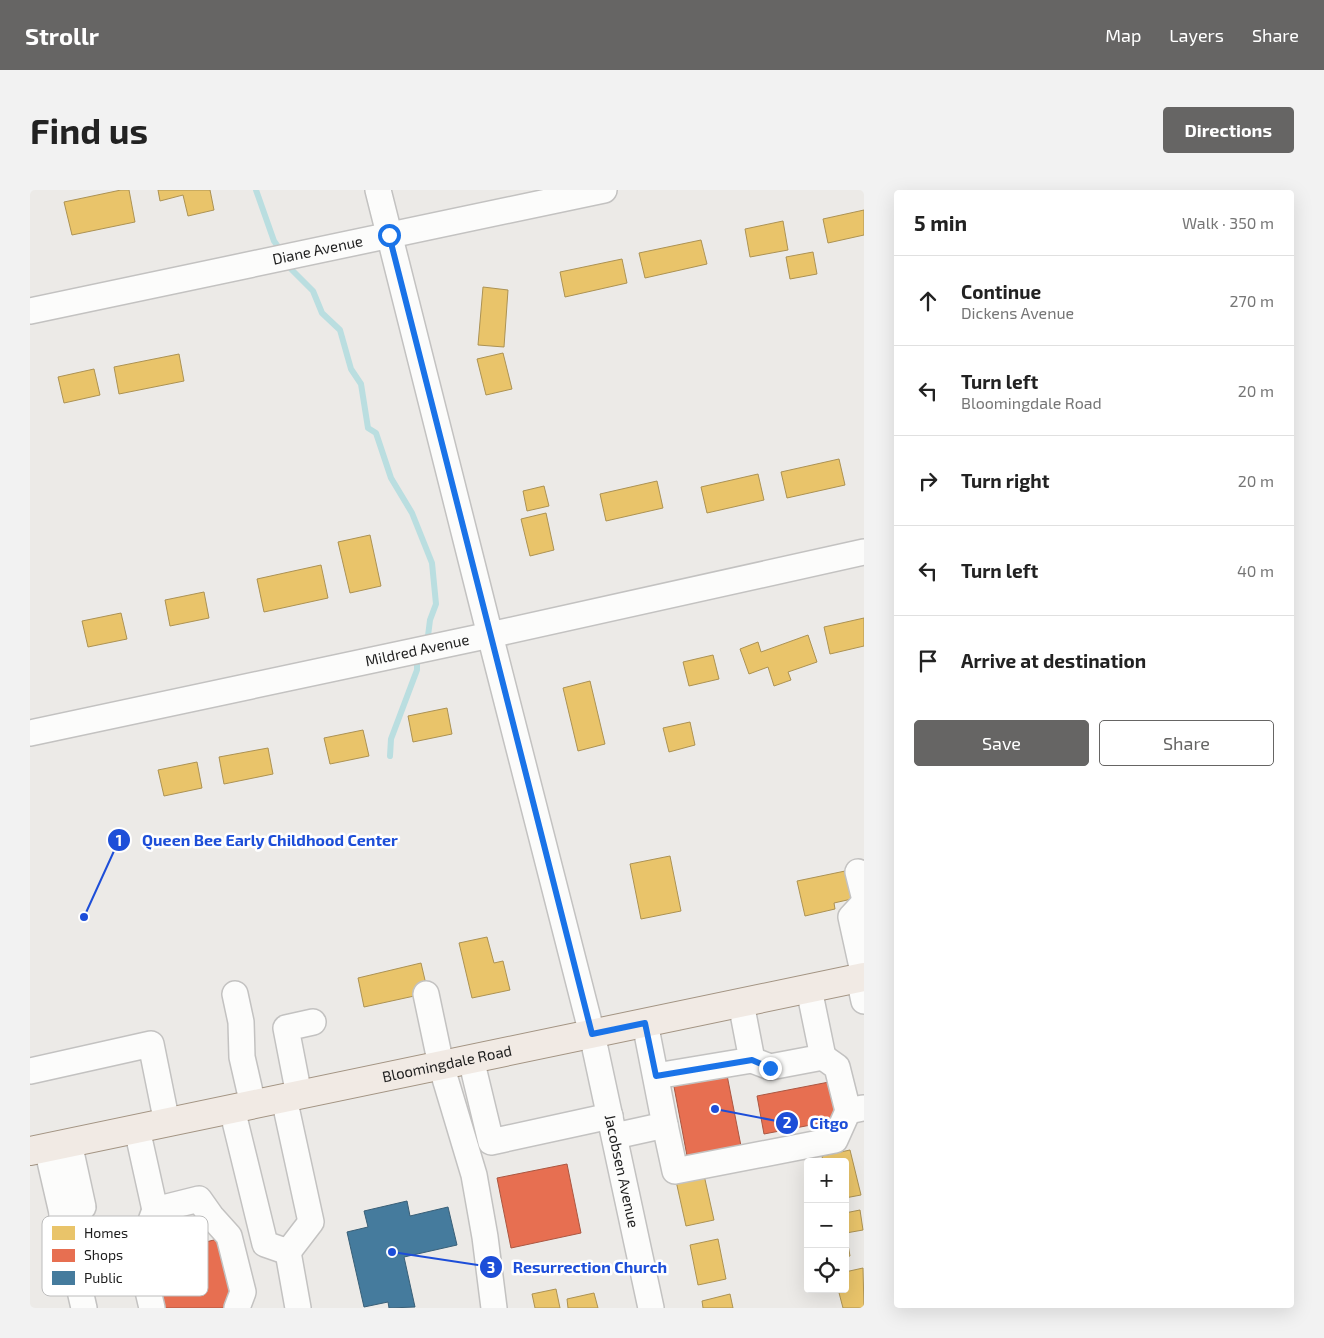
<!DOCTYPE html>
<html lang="en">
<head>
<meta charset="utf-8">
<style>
	body { margin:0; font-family:"Exo 2",sans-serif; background:#f2f2f2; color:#222 }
	.controls { position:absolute; right:15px; bottom:15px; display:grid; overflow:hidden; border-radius:5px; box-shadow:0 5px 20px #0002 }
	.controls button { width:45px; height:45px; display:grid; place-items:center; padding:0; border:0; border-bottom:1px solid #e0e0e0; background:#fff; color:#222; font:25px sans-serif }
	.stop { position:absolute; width:15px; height:15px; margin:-11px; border:4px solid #1a73e8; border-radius:50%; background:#fff }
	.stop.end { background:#1a73e8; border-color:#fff; box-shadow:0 1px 5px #0008 }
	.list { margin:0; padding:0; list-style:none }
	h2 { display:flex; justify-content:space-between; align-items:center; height:65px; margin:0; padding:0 20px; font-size:21px }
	h2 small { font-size:16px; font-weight:400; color:#767676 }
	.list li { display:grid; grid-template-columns:32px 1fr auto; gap:15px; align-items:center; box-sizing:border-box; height:90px; padding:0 20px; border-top:1px solid #e0e0e0 }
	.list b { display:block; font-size:19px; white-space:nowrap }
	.list p { margin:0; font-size:16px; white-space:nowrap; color:#767676 }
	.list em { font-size:16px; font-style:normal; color:#767676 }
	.actions { display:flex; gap:10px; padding:15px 20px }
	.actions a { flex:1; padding:11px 0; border:1px solid #666564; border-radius:5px; text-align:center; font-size:18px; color:#666564 }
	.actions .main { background:#666564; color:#fff }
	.icon { flex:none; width:28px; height:28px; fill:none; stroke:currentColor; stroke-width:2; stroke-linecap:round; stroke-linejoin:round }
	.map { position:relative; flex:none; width:834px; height:1118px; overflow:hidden; border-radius:5px }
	header { display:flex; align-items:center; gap:30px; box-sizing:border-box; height:70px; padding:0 25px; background:#666564; color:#fff }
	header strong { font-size:24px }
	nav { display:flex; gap:28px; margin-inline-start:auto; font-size:18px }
	.intro { display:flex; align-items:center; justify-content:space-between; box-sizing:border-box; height:120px; padding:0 30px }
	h1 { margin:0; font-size:35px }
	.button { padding:12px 22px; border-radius:5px; background:#666564; color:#fff; font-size:18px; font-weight:700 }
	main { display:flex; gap:30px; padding:0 30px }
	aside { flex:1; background:#fff; border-radius:5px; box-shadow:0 5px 20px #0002 }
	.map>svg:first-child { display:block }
	.homes { fill:#e9c46a; stroke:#ac9253 }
	.shops { fill:#e76f51; stroke:#ab5742 }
	.public { fill:#457b9d; stroke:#395f77 }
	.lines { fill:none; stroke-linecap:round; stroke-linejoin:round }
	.stream { stroke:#badee0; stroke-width:6 }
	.minor-casing { stroke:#c3c2c1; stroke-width:28 }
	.major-casing { stroke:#a39483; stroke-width:30 }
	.minor { stroke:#fcfcfb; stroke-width:25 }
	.major { stroke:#f1eae4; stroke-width:28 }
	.route { stroke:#1a73e8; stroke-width:6 }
	.labels { text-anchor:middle; stroke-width:5; stroke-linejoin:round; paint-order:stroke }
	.street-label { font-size:15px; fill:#1e1e1e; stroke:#fff }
	.key { fill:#fff; stroke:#bcbcbc; stroke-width:1 }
	.key-label { font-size:14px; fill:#1e1e1e }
	.leader { fill:none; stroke:#1d4ed8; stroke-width:2 }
	.callout-dot { fill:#1d4ed8; stroke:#fff; stroke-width:2 }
	.mark-label { font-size:15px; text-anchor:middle; font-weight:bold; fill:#fff }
	.callout-label { font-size:16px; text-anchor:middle; font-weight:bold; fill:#1d4ed8; stroke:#fff; stroke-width:5; stroke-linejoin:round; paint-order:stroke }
</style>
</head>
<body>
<header>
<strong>Strollr</strong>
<nav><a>Map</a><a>Layers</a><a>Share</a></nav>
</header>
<div class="intro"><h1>Find us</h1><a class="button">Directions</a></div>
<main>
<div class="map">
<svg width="834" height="1118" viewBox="0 0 834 1118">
	<rect width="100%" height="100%" fill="#eceae7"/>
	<g class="homes">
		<polygon points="91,0 99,0 105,32 42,45 34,12"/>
		<polygon points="128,0 180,0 184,20 158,26 153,5 130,11"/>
		<polygon points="834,20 834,45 798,53 793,29"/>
		<polygon points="753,31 758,60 720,67 715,39"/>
		<polygon points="671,50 677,74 615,88 609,63"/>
		<polygon points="783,62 787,84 760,89 756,67"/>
		<polygon points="592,69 597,93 535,107 530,82"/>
		<polygon points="453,97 478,100 474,157 448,155"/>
		<polygon points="473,163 482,199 456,205 447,169"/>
		<polygon points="149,164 154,191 89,204 84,177"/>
		<polygon points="64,179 70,205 34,213 28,187"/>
		<polygon points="809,269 815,295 757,308 751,282"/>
		<polygon points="728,284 734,310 677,323 671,297"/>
		<polygon points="627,291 633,318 576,331 570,304"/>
		<polygon points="514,296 519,316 497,321 493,301"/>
		<polygon points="516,323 524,360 500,366 491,329"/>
		<polygon points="340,345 351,396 320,403 308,352"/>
		<polygon points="291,375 298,408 234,422 227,389"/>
		<polygon points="174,402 179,428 140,436 135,410"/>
		<polygon points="91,423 97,449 58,457 52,431"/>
		<polygon points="834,428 834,456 800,464 794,437"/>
		<polygon points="778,445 787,472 758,482 761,490 744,496 738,477 719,484 710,459 728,452 731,462"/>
		<polygon points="683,465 689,489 659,496 653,472"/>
		<polygon points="560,491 575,554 548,561 533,498"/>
		<polygon points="417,518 422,544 383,552 378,526"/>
		<polygon points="660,532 665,555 639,562 633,538"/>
		<polygon points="333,540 339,566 300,574 294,548"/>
		<polygon points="238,558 243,584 194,594 189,567"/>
		<polygon points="167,572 172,598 134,606 128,580"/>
		<polygon points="640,666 651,721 611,729 600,674"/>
		<polygon points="820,680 826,708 804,713 805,719 775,726 767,691"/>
		<polygon points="457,747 464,773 473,771 480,800 442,808 429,753"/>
		<polygon points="391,773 398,803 334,817 328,788"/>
		<polygon points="820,960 831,1005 815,1008 815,972 793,972 792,966"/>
		<polygon points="674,985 684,1030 656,1036 646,991"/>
		<polygon points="830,1020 833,1040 816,1043 820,1066 815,1067 815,1023"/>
		<polygon points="688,1049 696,1089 668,1095 660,1055"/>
		<polygon points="833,1078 834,1118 813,1118 808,1099 815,1099 815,1082"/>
		<polygon points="526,1099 530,1118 505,1118 502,1104"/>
		<polygon points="564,1103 568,1118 538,1118 537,1109"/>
		<polygon points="700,1104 703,1118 673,1118 672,1111"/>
	</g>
	<g class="shops">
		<polygon points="695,875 712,961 658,971 642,886"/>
		<polygon points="799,892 807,930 734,944 727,906"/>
		<polygon points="537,974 551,1043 481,1058 467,988"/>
		<polygon points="196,1047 204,1118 131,1118 119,1066"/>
	</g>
	<polygon class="public" points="377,1011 380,1026 418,1017 427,1055 374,1067 385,1117 359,1118 358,1112 334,1117 317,1042 338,1037 334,1021"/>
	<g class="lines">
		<g class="stream">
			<polyline points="226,0 244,51 249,58"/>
			<polyline points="261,79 283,101 292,123 310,140 321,179 331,194 338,238 346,243 361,288 382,323 402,373 406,414 400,430 398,446"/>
			<polyline points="360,566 361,549 387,480 387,470"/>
		</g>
		<g class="minor-casing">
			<g id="minor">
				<path id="s1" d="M348 0 460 445 562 844 621 1118"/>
				<path id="s2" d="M0 121 574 0"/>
				<path id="s3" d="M0 543 460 445 834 362"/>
				<polyline points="828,682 834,706"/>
				<polyline points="834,713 821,727 834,786"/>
				<polyline points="829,788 834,811"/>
				<polyline points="205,804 211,832 212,867 223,915"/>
				<polyline points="396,804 411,875 444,985 455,1047 464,1118"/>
				<polyline points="793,867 807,877 818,921 833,918"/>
				<polyline points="441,869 461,952 580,926"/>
				<polyline points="722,870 740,877 793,867 779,799"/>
				<polyline points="0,881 121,854 137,933"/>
				<polyline points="626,886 722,870 711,813"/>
				<polyline points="269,905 256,838 283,832"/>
				<polyline points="202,919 235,1054 258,1062 281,1032 254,908"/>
				<polyline points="635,935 645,981 805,950 818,921"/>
				<polyline points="107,939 125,1020 169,1009 181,1026 199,1046 213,1102 207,1118"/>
				<polyline points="585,946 635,935 615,833"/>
				<polyline points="17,958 54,1118"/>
				<polyline points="32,1025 53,1017 39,953"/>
				<polyline points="258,1062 268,1118"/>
				<polyline points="122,1118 109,1063 125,1020"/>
			</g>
		</g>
		<g class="major-casing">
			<g id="major">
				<path id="s4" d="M0 961 834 787"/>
			</g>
		</g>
		<use href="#minor" class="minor"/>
		<use href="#major" class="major"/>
	</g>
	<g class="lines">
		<polyline class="route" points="359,45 562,844 615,833 626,886 722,870 740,878"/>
	</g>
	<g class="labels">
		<g class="street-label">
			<text dy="5" stroke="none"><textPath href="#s2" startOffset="294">Diane Avenue</textPath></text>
			<text dy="5" stroke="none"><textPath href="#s3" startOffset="396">Mildred Avenue</textPath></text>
			<text dy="5" stroke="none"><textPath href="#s4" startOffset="426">Bloomingdale Road</textPath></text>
			<text dy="5" stroke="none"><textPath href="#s1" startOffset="1011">Jacobsen Avenue</textPath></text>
		</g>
	</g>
	<rect x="12" y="1026" width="166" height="80" rx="8" class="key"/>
	<rect x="22" y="1036" width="23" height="14" fill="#e9c46a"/>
	<rect x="22" y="1059" width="23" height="13" fill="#e76f51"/>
	<rect x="22" y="1081" width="23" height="14" fill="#457b9d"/>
	<g class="key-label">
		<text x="54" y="1048">Homes</text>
		<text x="54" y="1070">Shops</text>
		<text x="54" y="1093">Public</text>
	</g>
	<path class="leader" d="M54 727L89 650M685 919L757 933M362 1062L461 1077"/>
	<g class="callout-dot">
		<circle cx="54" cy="727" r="5"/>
		<circle cx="685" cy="919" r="5"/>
		<circle cx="362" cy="1062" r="5"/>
		<circle cx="89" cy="650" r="12"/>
		<circle cx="757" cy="933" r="12"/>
		<circle cx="461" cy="1077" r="12"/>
	</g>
	<g class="mark-label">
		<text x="89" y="656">1</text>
		<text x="757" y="938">2</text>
		<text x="461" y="1083">3</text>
	</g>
	<g class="callout-label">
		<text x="240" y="656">Queen Bee Early Childhood Center</text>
		<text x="799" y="939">Citgo</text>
		<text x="560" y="1083">Resurrection Church</text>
	</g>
</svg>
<div class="controls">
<button>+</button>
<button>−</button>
<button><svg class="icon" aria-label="locate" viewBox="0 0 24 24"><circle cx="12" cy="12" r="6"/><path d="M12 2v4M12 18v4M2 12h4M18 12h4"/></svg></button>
</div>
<div class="stop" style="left:359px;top:45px"></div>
<div class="stop end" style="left:740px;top:878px"></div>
</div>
<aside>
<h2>5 min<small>Walk · 350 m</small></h2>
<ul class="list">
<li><svg class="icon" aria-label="ahead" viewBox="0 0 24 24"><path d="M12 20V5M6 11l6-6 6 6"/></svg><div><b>Continue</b><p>Dickens Avenue</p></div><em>270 m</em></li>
<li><svg class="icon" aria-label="left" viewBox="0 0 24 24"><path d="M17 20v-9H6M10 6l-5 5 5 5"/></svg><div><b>Turn left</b><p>Bloomingdale Road</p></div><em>20 m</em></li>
<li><svg class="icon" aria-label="right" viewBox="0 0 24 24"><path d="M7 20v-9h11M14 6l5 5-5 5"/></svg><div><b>Turn right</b></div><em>20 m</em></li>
<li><svg class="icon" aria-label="left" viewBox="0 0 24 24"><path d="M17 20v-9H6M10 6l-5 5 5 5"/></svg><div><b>Turn left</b></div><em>40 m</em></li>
<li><svg class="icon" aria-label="arrive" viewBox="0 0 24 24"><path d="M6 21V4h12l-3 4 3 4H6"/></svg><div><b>Arrive at destination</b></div></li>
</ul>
<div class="actions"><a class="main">Save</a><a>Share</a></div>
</aside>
</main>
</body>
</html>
